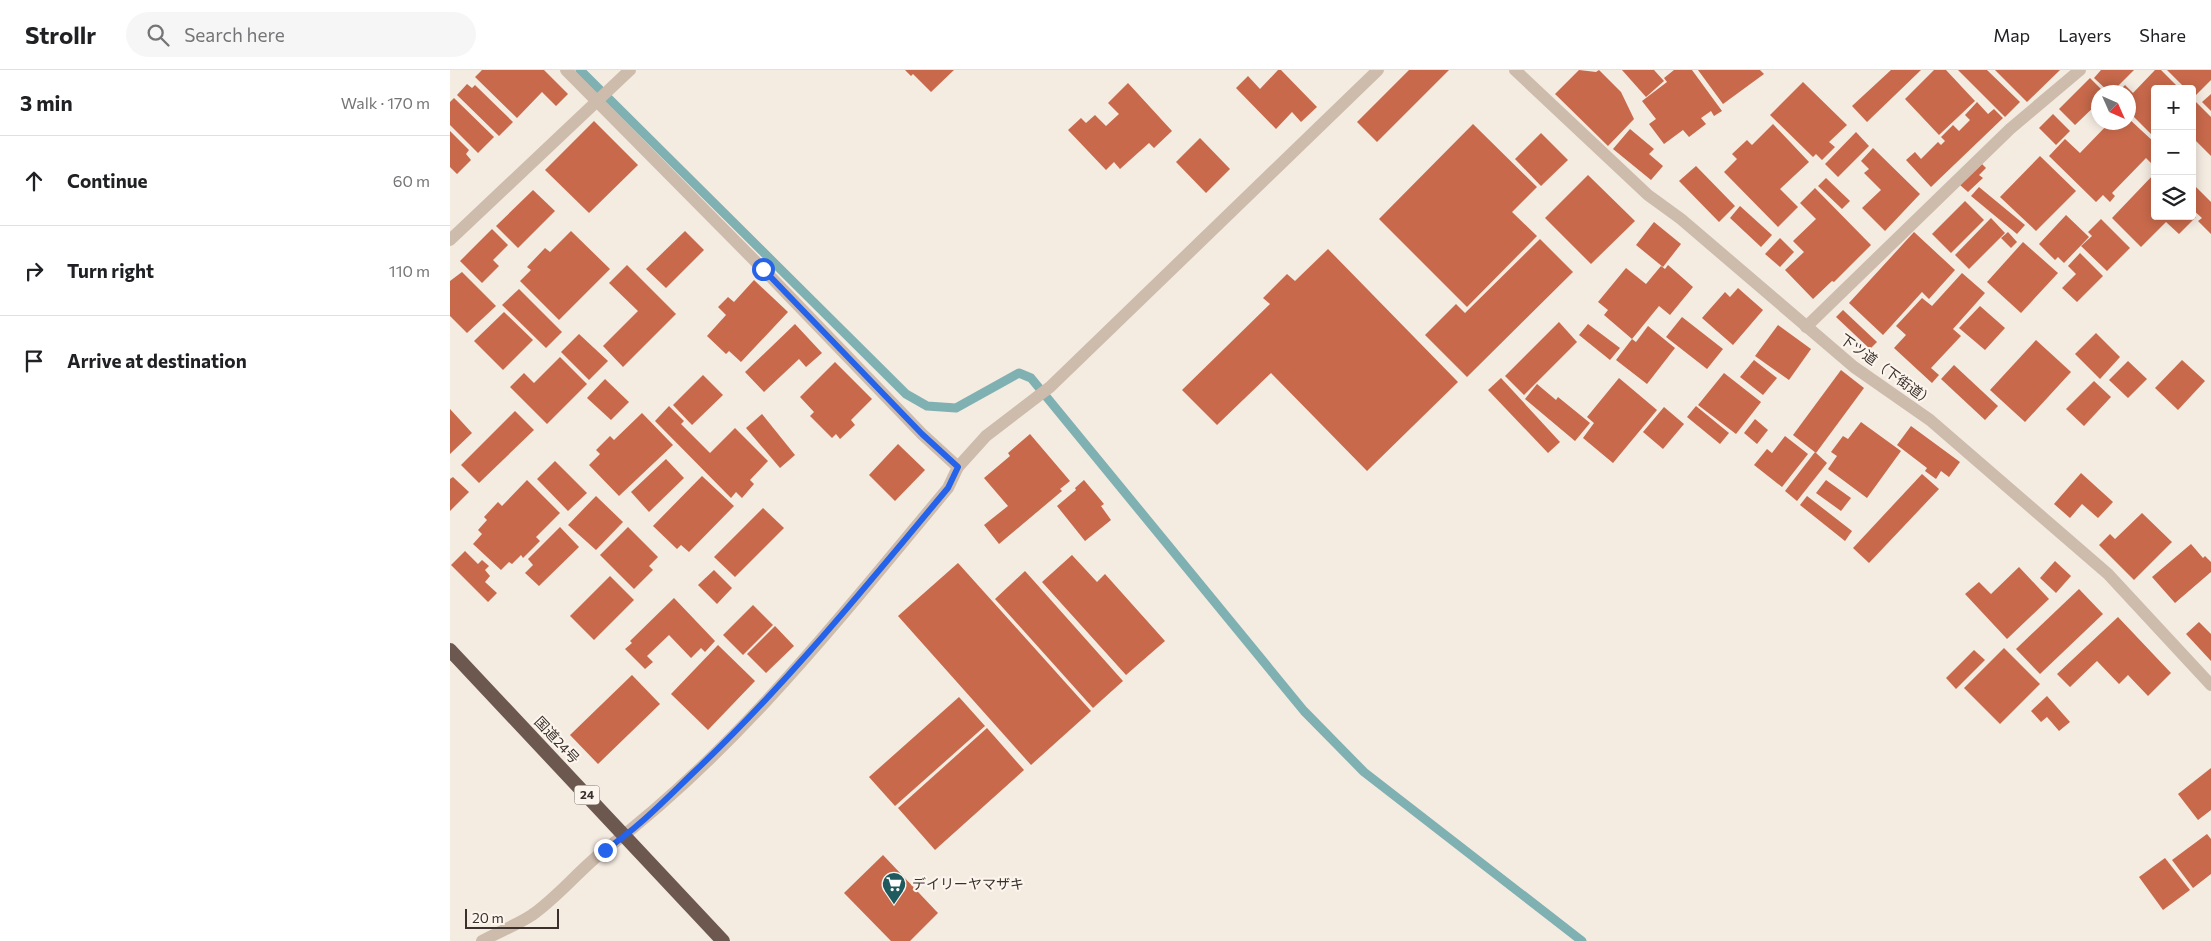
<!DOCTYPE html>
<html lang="en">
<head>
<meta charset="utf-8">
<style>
	body { margin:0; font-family:Commissioner,"Noto Sans JP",sans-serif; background:#f6f6f6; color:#202124 }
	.controls { position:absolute; right:15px; top:15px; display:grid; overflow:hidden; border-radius:5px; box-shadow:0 2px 12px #0003 }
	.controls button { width:45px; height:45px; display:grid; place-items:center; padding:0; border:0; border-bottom:1px solid #e0e0e0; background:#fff; color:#202124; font:25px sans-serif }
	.compass { position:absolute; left:1641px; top:15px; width:45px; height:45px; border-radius:50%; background:#fff; box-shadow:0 2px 12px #0003; rotate:135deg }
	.scale { position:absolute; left:15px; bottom:12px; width:94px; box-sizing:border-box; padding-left:5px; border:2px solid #3b302b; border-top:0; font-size:14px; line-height:18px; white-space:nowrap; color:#3b302b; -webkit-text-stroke:4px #fbf5ee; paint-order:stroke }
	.stop { position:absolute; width:15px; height:15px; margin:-11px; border:4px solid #2563eb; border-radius:50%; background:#fff }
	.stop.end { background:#2563eb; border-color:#fff; box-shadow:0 1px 5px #0008 }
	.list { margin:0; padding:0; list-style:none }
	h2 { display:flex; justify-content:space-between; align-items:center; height:65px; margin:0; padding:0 20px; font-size:21px }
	h2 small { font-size:16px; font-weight:400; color:#757577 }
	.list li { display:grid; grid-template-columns:32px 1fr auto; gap:15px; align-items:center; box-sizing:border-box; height:90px; padding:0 20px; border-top:1px solid #e0e0e0 }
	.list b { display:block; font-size:19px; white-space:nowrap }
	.list em { font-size:16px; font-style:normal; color:#757577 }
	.icon { flex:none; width:28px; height:28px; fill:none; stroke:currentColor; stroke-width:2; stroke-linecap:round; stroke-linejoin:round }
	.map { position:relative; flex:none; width:1761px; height:871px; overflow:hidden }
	header { display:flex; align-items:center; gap:30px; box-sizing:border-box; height:70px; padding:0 25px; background:#fff; border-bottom:1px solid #e0e0e0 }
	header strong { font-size:24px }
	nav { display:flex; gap:28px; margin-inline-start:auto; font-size:18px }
	.search { width:350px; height:45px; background:#f6f6f6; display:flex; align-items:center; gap:12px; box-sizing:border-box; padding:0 18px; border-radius:28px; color:#757577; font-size:19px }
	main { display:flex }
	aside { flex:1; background:#fff }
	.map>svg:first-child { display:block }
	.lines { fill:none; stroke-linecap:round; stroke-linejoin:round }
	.stream { stroke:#7fb0b2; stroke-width:9 }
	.building { fill:#c8694b }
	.minor { stroke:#cdbbac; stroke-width:12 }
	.trunk { stroke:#6c584f; stroke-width:14 }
	.route { stroke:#2563eb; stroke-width:6 }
	.labels { text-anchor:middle; stroke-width:4.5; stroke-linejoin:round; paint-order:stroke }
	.shield { fill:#fbf5ee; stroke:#756b66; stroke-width:1 }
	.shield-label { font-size:12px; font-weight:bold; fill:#3b302b }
	.street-label { font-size:14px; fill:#3b302b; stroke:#fbf5ee }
	.poi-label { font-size:14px; fill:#3b302b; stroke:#fbf5ee; text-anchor:start }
</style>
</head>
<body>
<header>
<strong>Strollr</strong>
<div class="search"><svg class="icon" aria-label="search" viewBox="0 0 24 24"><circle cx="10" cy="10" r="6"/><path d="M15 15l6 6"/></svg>Search here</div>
<nav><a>Map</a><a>Layers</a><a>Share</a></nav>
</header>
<main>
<aside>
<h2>3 min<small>Walk · 170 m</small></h2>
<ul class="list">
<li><svg class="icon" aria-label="ahead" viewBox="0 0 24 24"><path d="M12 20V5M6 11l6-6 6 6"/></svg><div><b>Continue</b></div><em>60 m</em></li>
<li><svg class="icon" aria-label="right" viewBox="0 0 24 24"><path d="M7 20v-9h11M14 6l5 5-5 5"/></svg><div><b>Turn right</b></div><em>110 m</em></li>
<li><svg class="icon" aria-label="arrive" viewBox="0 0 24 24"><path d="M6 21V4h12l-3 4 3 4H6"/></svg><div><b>Arrive at destination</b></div></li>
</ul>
</aside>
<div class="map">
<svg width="1761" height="871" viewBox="0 0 1761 871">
	<rect width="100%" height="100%" fill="#f4ebe1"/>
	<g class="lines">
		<polyline class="stream" points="130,0 456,324 477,336 506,338 569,303 581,308 854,641 914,702 1132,871"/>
	</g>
	<g class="building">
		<polygon points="32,0 94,0 118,24 106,36 92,22 67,48 25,7"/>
		<polygon points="455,0 504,0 481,22 463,4 461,6"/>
		<polygon points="828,0 831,0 867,37 851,52 842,42 826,59 786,18 798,6 810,19"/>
		<polygon points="959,0 999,0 927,72 907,52"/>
		<polygon points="1129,0 1146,2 1149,0 1171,22 1184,49 1158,76 1105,24"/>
		<polygon points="1172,0 1204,0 1214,11 1196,27"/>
		<polygon points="1224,0 1242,0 1272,41 1264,46 1261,41 1251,48 1256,54 1239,67 1233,60 1214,74 1199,54 1206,49 1192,31 1217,12 1214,8"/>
		<polygon points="1248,0 1310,0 1314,4 1273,34"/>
		<polygon points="1441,0 1471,0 1417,52 1402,36"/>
		<polygon points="1484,0 1496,0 1525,31 1489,65 1455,29"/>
		<polygon points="1508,0 1537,0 1570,32 1555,47"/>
		<polygon points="1545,0 1610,0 1577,32"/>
		<polygon points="1651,0 1684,0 1662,22 1659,22 1644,8"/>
		<polygon points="1705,0 1711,0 1730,19 1705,19 1705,68 1678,41 1678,22 1668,22 1675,15 1683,23"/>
		<polygon points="1717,0 1761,0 1761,10 1744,27 1742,19 1736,19"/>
		<polygon points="1640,8 1654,22 1648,22 1648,33 1625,55 1609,39"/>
		<polygon points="1353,12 1397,55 1379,72 1385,77 1372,90 1366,84 1363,87 1320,45"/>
		<polygon points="678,13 722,61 704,78 699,73 670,99 664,92 656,100 618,60 631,48 636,53 645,45 656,56 669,44 658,33"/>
		<polygon points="17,14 22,18 25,15 63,52 49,66 7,25"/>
		<polygon points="1761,24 1761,41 1752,32"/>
		<polygon points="4,28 44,67 28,83 0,55 0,32"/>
		<polygon points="1527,32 1538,44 1544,39 1553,48 1481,117 1456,90 1465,82 1471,89 1488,72 1491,75 1495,71 1491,67 1503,55 1509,61 1520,50 1515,45"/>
		<polygon points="1746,32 1761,47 1761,86 1742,67 1742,36"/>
		<polygon points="1603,44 1620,61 1606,75 1589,58"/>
		<polygon points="1678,48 1705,73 1705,93 1703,95 1696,88 1662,123 1665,126 1660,132 1653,125 1646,132 1599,86 1615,69 1630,83 1660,52 1678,52"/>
		<polygon points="144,51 188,95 139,143 95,100"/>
		<polygon points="1023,54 1087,117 1062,142 1087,166 1017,237 929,149"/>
		<polygon points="1323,54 1359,92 1330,119 1348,137 1328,157 1274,102 1287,89 1282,84 1297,70 1302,75"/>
		<polygon points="1180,59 1204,79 1199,84 1213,96 1201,110 1163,79"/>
		<polygon points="0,61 19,80 16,84 21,90 7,104 0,97"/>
		<polygon points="1406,62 1419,76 1388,107 1375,94"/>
		<polygon points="1091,63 1118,90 1091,116 1065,89"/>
		<polygon points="750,68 780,99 756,123 726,92"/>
		<polygon points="1423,78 1470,124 1435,161 1412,138 1431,120 1414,103 1419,99 1411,91"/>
		<polygon points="1590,86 1626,121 1586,161 1550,127"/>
		<polygon points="1532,94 1536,98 1529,105 1533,108 1518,122 1510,115"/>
		<polygon points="1246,96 1285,136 1269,152 1229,111"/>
		<polygon points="1705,103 1705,146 1742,146 1742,143 1746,147 1729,164 1716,152 1691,177 1662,148"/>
		<polygon points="1138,105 1185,151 1141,194 1095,148"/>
		<polygon points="1376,108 1400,131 1392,139 1368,116"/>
		<polygon points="1745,116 1761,132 1761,164 1748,151 1752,148 1742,139 1742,118"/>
		<polygon points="1529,117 1575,155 1567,164 1521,126"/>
		<polygon points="1365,118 1421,175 1384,212 1382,211 1363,229 1335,200 1354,182 1343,171 1366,149 1350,133"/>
		<polygon points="83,120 105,141 68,178 46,156"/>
		<polygon points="1515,131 1534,150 1501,183 1482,164"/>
		<polygon points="1290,136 1322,165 1311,177 1280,148"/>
		<polygon points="1616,145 1639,167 1614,193 1608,187 1605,190 1589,174"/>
		<polygon points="1541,148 1555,163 1519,199 1505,185"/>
		<polygon points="1651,149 1680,178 1657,201 1631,176 1642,166 1638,162"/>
		<polygon points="1204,152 1231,174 1213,197 1186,175"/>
		<polygon points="42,159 58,175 43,190 49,196 32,213 10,191"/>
		<polygon points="121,161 160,199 109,250 70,211 81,200 77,197 95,178 100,182"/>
		<polygon points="235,161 254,180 216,218 196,199"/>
		<polygon points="1464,162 1505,200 1479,229 1472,222 1433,265 1399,233"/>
		<polygon points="1558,162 1567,172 1561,178 1551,168"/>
		<polygon points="1330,168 1344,182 1330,197 1315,184"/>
		<polygon points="1090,169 1123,202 1017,307 975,265 1006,234 1015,243"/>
		<polygon points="1573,172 1608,203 1571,243 1537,212"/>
		<polygon points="878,179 1008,312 917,401 821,303 767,355 732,320 820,234 813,228 837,204 845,211"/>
		<polygon points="1630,183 1653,206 1627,232 1612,218 1626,204 1618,196"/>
		<polygon points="177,195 226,244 173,297 153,276 188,241 159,213"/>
		<polygon points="1218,195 1243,217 1220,245 1209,236 1182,269 1154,245 1158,240 1148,232 1176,198 1196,214 1211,196 1215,199"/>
		<polygon points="12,202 46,236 17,263 0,246 0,211"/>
		<polygon points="1512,203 1535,223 1503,259 1511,266 1481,298 1489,305 1482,313 1444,278 1456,265 1446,256 1472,228 1482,236"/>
		<polygon points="304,210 338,242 291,292 279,281 276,284 257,266 276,245 268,237 278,227 284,232"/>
		<polygon points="1288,218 1313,240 1283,275 1252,248 1275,222 1280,227"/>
		<polygon points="69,219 112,262 96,278 52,235"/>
		<polygon points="1530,236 1555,258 1535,280 1509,258"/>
		<polygon points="1393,240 1427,272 1420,279 1386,247"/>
		<polygon points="54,242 83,270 53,300 24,271"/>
		<polygon points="1232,247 1273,279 1257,299 1216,267"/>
		<polygon points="1109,252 1127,272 1074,325 1055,306"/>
		<polygon points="345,254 372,283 356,297 349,289 314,322 295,302"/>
		<polygon points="1138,254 1170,278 1160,290 1129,265"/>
		<polygon points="1328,255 1361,279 1339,310 1305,286"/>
		<polygon points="1198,256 1225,278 1197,314 1166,290 1182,269 1186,272"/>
		<polygon points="1646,263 1670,287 1650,309 1625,284"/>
		<polygon points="129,264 158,291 139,310 111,282"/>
		<polygon points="1586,270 1621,302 1575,352 1540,320"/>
		<polygon points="110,287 137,314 97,354 60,317 74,303 84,313"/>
		<polygon points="1304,290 1327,308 1313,325 1290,307"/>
		<polygon points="1732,290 1755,311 1728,340 1705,318"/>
		<polygon points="1678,291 1697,309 1678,328 1659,310"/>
		<polygon points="385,292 422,329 401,350 405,355 390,369 386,364 382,368 360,346 364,342 350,327"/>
		<polygon points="1504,295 1548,336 1535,350 1491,309"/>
		<polygon points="1391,300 1414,318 1366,383 1343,365"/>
		<polygon points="1274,303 1311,332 1286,364 1248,335"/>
		<polygon points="253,305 273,325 242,355 223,335"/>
		<polygon points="1051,308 1110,372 1098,383 1038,320"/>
		<polygon points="1169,308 1207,340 1163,393 1133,368 1144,353 1137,347"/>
		<polygon points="155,309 179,332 161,350 137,328"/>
		<polygon points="1644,311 1661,327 1634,356 1616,339"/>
		<polygon points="1087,314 1106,330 1108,327 1140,353 1125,371 1075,329"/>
		<polygon points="219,336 234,351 231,354 260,383 285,358 318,391 300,410 304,414 292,428 286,422 281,428 205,351"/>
		<polygon points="1246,336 1279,363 1270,374 1237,347"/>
		<polygon points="1214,337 1234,354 1213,379 1193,362"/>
		<polygon points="0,339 22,363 0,384"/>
		<polygon points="65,341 84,360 29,413 11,395"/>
		<polygon points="192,343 223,375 169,426 139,395 150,384 146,380 160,366 164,370"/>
		<polygon points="312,344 345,385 330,398 296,358"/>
		<polygon points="1305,349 1318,360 1307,374 1294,363"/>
		<polygon points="1411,352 1451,381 1417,428 1378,399 1387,386 1381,382 1393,366 1398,369"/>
		<polygon points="1461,356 1510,392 1499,407 1491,401 1486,409 1475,401 1477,398 1447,375"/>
		<polygon points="580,364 620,411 610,419 612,421 549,474 534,455 558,436 534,408 560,386 558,383"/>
		<polygon points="1335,366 1358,384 1332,417 1304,395 1317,379 1322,383"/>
		<polygon points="448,374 475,400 445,431 419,405"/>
		<polygon points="1365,382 1377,393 1347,431 1335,421"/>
		<polygon points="216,389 234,408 199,442 181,422"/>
		<polygon points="105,391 137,423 118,441 87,409"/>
		<polygon points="1631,403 1663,432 1648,448 1632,434 1620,448 1604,434"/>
		<polygon points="1472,404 1489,419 1419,493 1403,478"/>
		<polygon points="252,406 284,436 239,482 231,475 227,479 203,456"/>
		<polygon points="3,407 19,422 0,441 0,409"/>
		<polygon points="77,410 110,443 86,467 90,471 73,488 71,485 62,494 59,492 51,500 23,474 32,464 28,460 37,450 34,447 48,432 52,436"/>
		<polygon points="634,410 654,434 651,436 661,450 635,471 607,436 626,420 625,418"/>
		<polygon points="1376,410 1401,428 1391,441 1366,423"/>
		<polygon points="146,426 173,452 146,480 118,455"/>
		<polygon points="1357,426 1402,461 1395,471 1350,435"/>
		<polygon points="313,438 334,458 285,507 264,487"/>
		<polygon points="1692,443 1722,472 1684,510 1649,475 1660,464 1665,469"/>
		<polygon points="110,457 129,477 89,516 75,503 83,495 78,489"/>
		<polygon points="178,457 208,487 199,496 203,500 184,519 150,485"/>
		<polygon points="1741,474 1753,488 1755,486 1761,492 1761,502 1725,533 1702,507"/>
		<polygon points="15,481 28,494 32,490 39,496 35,500 40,506 35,512 47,523 38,532 1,495"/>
		<polygon points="622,485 647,512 655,504 715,571 676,605 592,512"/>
		<polygon points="1605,491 1621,506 1606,523 1590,508"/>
		<polygon points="508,493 641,641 581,695 448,546"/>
		<polygon points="1569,497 1599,529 1557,569 1515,524 1529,512 1541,524"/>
		<polygon points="264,500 282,518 267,534 248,515"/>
		<polygon points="575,501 673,611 643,638 545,529"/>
		<polygon points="160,506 184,530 144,570 120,546"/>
		<polygon points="1629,519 1653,544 1590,604 1566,579"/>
		<polygon points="224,528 265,571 255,582 251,578 241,588 219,565 197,586 203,592 195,599 175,579 182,573 180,571"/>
		<polygon points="303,535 323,555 293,585 273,565"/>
		<polygon points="1668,547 1721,603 1698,626 1678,605 1669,614 1647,591 1620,617 1607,604"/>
		<polygon points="1749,552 1761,564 1761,591 1736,564"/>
		<polygon points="325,556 344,576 316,603 297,584"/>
		<polygon points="268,575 305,611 258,660 221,624"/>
		<polygon points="1554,578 1590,614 1550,654 1514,618"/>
		<polygon points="1524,580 1535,590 1506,619 1496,608"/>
		<polygon points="182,605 210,634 148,694 120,665"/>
		<polygon points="1597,626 1620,652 1609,661 1597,647 1591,652 1581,641"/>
		<polygon points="509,627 535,656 445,736 419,707"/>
		<polygon points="537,658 574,700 485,780 448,738"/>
		<polygon points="1761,698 1761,740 1748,750 1728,724"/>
		<polygon points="1757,764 1761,769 1761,804 1743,818 1722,790"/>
		<polygon points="433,785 488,843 460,871 441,871 394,823"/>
		<polygon points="1715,788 1740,820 1713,840 1689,807"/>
	</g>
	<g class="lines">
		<g class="minor">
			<polyline points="116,0 313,199 472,364 508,397"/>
			<polyline points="1065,0 1198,125 1231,149 1404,297 1480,350 1658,504 1761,615"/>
			<polyline points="0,170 180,0"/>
			<polyline points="1356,257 1560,59 1630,0"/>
			<path d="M32 871C48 862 67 855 82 845 109 826 130 799 156 779 288 679 392 545 498 418L508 397 536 366 600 317 928 0"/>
		</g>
		<polyline class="trunk" points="0,580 273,871"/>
	</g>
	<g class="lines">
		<path class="route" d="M155 780C188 758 215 730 243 703 336 615 416 516 498 418L508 397 472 364 313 199"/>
	</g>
	<defs>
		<g id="supermarket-pin" transform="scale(1.25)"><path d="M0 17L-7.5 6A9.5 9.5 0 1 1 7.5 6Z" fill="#1f5a5e" stroke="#fbf5ee"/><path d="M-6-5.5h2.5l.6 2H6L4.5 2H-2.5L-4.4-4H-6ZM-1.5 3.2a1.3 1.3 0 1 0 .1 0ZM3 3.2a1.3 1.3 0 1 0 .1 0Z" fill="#fff"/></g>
	</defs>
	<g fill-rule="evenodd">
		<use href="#supermarket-pin" x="444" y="814"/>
	</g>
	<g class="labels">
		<rect class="shield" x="124.5" y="715.5" width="25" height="19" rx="4"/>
		<g class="shield-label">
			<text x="137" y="729">24</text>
		</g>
		<g class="street-label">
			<text transform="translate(1437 300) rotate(36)" y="5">下ツ道（下街道）</text>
			<text transform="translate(107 670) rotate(47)" y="5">国道24号</text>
		</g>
		<g class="poi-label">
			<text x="462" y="819">デイリーヤマザキ</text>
		</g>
	</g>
</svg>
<div class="controls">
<button>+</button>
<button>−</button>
<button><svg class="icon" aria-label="layers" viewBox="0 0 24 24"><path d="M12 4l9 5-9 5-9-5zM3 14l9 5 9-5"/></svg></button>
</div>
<svg class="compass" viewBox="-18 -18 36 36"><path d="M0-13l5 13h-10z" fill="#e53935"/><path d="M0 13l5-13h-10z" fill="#757577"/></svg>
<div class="scale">20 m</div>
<div class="stop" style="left:313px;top:199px"></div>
<div class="stop end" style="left:155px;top:780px"></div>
</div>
</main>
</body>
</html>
